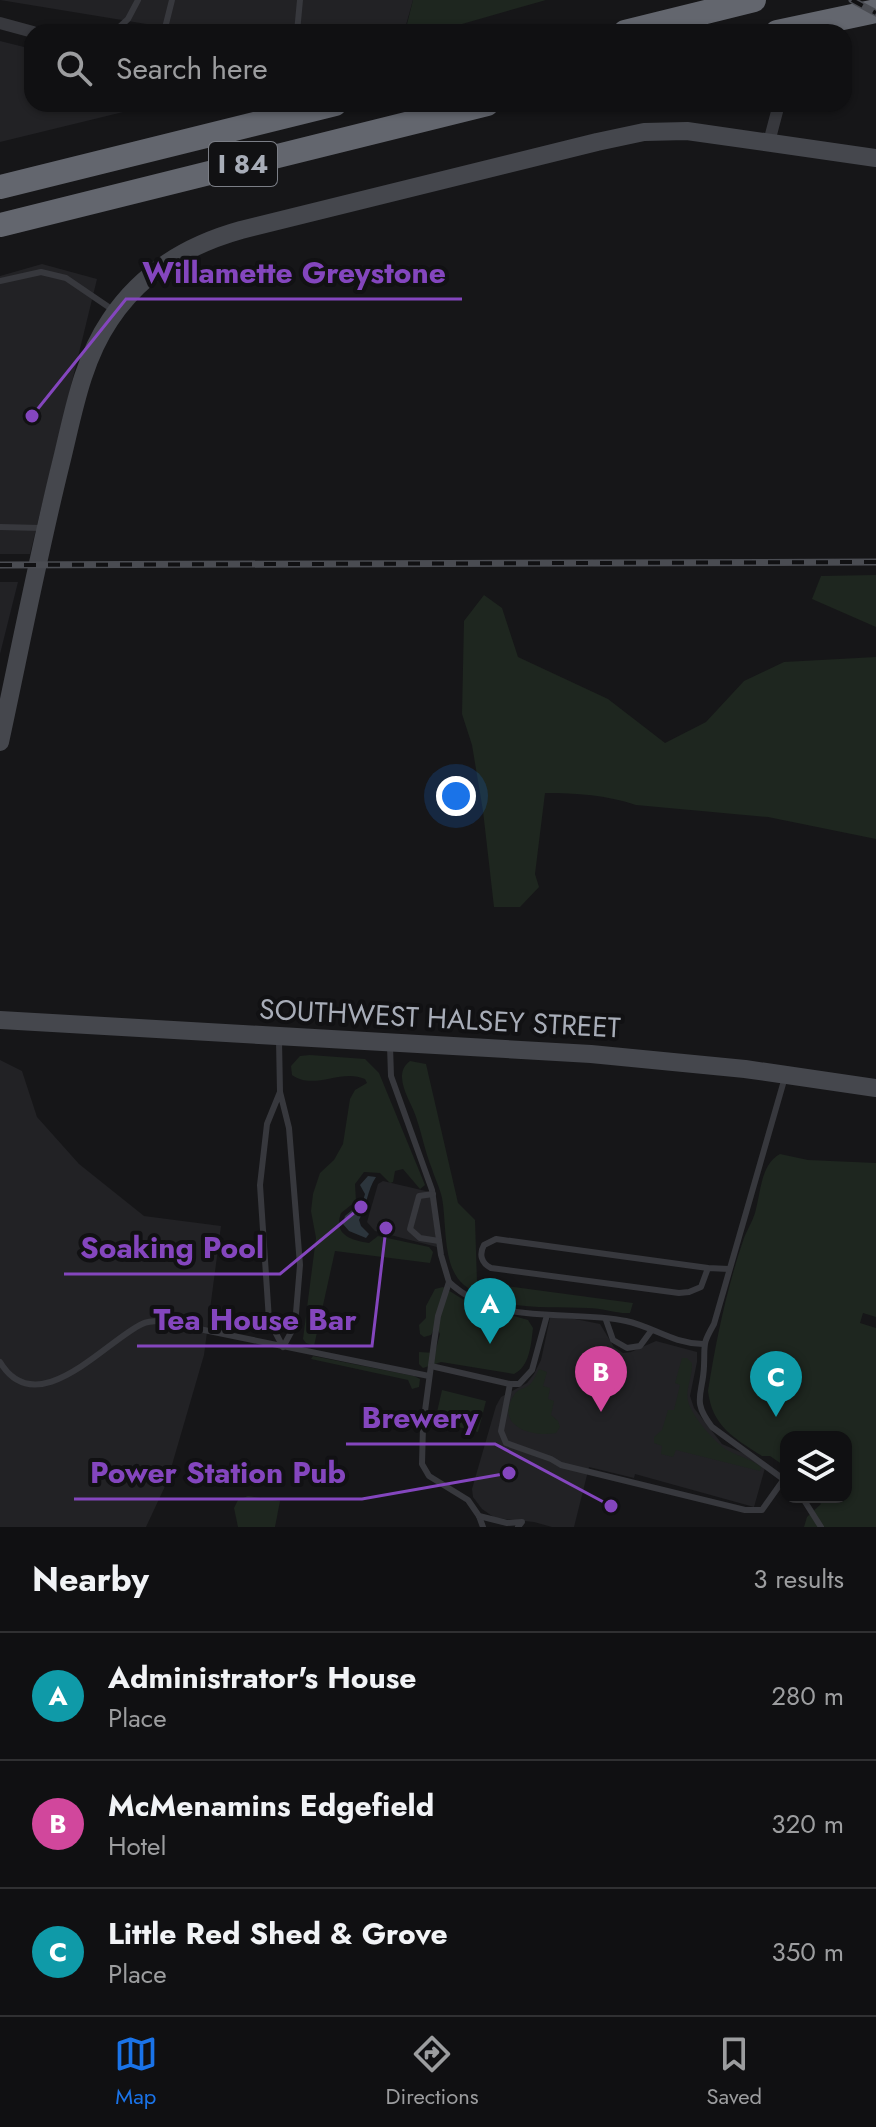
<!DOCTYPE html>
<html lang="en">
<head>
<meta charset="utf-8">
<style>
	body { margin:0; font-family:Jost,sans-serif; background:#19191b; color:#f1f3f6 }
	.controls { position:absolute; right:24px; bottom:24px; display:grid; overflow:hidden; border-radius:16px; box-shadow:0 2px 6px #0004 }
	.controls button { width:72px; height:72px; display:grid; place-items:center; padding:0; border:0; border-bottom:2px solid #303032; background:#101012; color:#f1f3f6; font:40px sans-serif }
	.you { position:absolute; left:456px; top:796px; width:28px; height:28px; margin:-20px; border:6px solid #fff; border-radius:50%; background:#1a73e8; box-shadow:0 0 0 12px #1a73e833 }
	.badge { display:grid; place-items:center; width:52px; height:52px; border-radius:50%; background:#1a73e8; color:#fff; font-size:26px; font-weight:700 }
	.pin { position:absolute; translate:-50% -66px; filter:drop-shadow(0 2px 4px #0008) }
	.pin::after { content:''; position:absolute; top:42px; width:28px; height:24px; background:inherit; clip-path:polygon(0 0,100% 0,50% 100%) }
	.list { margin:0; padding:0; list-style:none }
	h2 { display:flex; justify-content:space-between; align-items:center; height:104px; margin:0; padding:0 32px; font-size:34px }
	h2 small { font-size:26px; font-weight:400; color:#9c9d9f }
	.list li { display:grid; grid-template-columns:52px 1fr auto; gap:24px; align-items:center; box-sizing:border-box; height:128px; padding:0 32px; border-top:2px solid #303032 }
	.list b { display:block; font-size:30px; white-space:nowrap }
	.list p { margin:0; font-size:26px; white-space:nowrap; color:#9c9d9f }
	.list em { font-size:26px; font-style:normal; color:#9c9d9f }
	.icon { flex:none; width:44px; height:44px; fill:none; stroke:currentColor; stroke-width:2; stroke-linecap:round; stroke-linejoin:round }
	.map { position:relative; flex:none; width:876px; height:1527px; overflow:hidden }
	.search { position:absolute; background:#101012; box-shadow:0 2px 6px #0004; left:24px; right:24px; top:24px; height:88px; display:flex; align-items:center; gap:20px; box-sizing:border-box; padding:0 28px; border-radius:24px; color:#9c9d9f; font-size:30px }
	.sheet { height:488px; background:#101012 }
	nav { display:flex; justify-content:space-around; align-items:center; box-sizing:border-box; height:112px; border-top:2px solid #303032; background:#101012; font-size:22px; color:#9c9d9f }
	nav a { display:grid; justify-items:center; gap:4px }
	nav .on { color:#1a73e8 }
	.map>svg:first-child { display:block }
	.built { fill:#222225 }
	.green { fill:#1e261f }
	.water { fill:#2c353c }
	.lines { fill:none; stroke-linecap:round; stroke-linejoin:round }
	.lane { stroke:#37383d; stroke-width:6 }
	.street { stroke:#37383d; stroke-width:12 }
	.secondary { stroke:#45474d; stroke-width:18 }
	.highway { stroke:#63666e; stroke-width:24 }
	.rail-casing { stroke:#4a4c52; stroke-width:7 }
	.rail { stroke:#111113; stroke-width:4; stroke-dasharray:12; stroke-linecap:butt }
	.labels { text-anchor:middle; stroke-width:8; stroke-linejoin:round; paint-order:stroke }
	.shield { fill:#111113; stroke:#7b7e86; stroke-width:2 }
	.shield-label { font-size:26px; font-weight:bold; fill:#a8adb8 }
	.street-label { font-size:28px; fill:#a8adb8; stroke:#111113 }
	.leader { fill:none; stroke:#8446be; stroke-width:3 }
	.callout-dot { fill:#8446be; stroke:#111113; stroke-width:3 }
	.callout-label { font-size:30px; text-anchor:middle; font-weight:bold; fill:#8446be; stroke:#111113; stroke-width:8; stroke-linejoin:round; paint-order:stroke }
</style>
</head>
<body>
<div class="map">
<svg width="876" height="1527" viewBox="0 0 876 1527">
	<rect width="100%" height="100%" fill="#161618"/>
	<g class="built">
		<polygon points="0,0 413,0 404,32 195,32"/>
		<polygon points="0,41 32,49 32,104 156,104 0,142"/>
		<polygon points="42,264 97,279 30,554 0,554 0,276"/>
		<polygon points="0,582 18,582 0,654"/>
		<polygon points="0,1060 22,1071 37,1117 79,1164 144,1216 221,1226 204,1355 167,1482 146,1527 0,1527"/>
		<polygon points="383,1181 430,1192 437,1247 375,1231 367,1222 378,1184"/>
		<polygon points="565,1317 600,1324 614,1347 623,1353 631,1352 656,1341 697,1352 697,1362 690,1396 694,1408 722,1444 745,1454 765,1468 754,1507 635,1474 634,1478 589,1467 574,1527 552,1527 534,1522 495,1518 482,1509 473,1497 472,1489 496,1406 501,1397 527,1383 534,1374 541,1360 550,1318"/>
	</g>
	<g class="green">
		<polygon points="413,0 546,0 434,32 405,32"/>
		<polygon points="876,575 876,627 812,599 821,576"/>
		<path d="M484 595 502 608 518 657 608 699 665 743 706 722 744 681 784 662 876 657V839L768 817 636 805C606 795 577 793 545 793L535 874 539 887 520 907H494L483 811 472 745 462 714 464 621Z"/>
		<path d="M310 1055 365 1059 379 1073 425 1185 420 1189 403 1169 395 1171 393 1182 390 1183 380 1173 364 1172 355 1184 356 1201 341 1213C333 1235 351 1240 369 1243L378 1236 429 1247 433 1252 430 1263 335 1251 314 1346 306 1343 303 1339 316 1238 311 1211 313 1194 320 1173 334 1160 343 1144 350 1099 355 1090 367 1083 365 1079C341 1068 314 1091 292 1075L291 1066 300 1056Z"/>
		<path d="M410 1061 426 1064 458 1203 475 1220 477 1282 633 1303 630 1313C617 1314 602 1308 588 1308 549 1306 497 1312 464 1285 442 1267 447 1224 442 1198 440 1188 435 1179 432 1169 425 1152 422 1134 416 1117 411 1101 391 1075 410 1061Z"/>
		<path d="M780 1154 808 1160 876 1163V1317L863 1313 860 1323 876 1328V1527H804L807 1517 821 1504 815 1497H846V1437H786V1467L770 1456H762C734 1438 712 1426 708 1391 716 1340 727 1287 744 1238 748 1228 754 1219 756 1209 761 1191 761 1164 780 1154Z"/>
		<path d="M443 1287 469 1303 528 1320 533 1328C531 1344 530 1366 514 1374L441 1362 423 1368 419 1364V1352L435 1353 440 1334 438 1330 433 1331 431 1335 424 1337 420 1334 419 1325 426 1318V1306L435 1289Z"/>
		<polygon points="313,1356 414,1376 420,1379 419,1387 412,1389 408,1380 311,1359"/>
		<path d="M682 1358H687L692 1363C693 1376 685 1389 688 1401 691 1415 715 1443 727 1450 739 1457 750 1458 761 1467L760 1471 676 1450 673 1457 661 1454 662 1446 654 1443V1437L662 1430 668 1410H674L680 1385 675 1383Z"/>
		<path d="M539 1369 547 1372 543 1386 550 1388 548 1399 554 1401 551 1415 558 1421 560 1427 556 1433C532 1438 494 1426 514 1395 518 1388 523 1390 529 1385 534 1381 536 1375 539 1369Z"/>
		<polygon points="442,1390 486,1401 478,1432 435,1421"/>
		<polygon points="248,1496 280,1501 275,1527 238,1527 234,1508 238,1500"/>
	</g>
	<path class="water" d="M368 1176 376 1177C367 1190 367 1206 359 1220L361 1226 369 1234 366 1238 349 1231 343 1224 345 1216 363 1201 365 1194 360 1185Z"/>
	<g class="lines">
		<g class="lane">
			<polyline points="114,32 128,19 138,0"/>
			<polyline points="164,32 172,0"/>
			<polyline points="297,32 300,0"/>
			<polyline points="0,281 41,272 66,278 113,310"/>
			<polyline points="0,527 41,528"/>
			<polyline points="279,1040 280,1092 289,1128 300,1265 295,1325 283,1347 269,1320 260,1185 267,1124 280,1092"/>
			<polyline points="390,1046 391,1076 432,1190 441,1255 449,1282 438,1316 434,1343 423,1426 422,1464 429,1476 468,1500 479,1516 483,1527"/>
			<path d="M785 1077 714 1324C702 1345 705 1343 704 1366 703 1395 691 1400 712 1427L786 1481"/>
			<polyline points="433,1194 419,1196 410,1229 420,1238 439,1241"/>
			<path d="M708 1268 496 1239 484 1245C479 1254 481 1263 491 1268L679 1293 689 1292 701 1287 708 1268 729 1269"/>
			<path d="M449 1282C496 1327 569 1309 626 1321 654 1327 671 1343 703 1344"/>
			<polyline points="606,1320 613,1340 627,1348 640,1346 651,1331"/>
			<path d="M0 1362C37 1424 107 1340 142 1324 148 1321 154 1321 160 1321L429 1376"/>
			<polyline points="431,1366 510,1384 519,1384 532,1370 547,1315"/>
			<polyline points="510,1384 501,1431 506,1443 551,1459 561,1465 745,1510 762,1510 784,1479"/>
			<polyline points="802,1497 821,1527"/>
			<polyline points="479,1516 507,1523 522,1522 518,1527"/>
		</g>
		<g class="street">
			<polyline points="0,23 33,32"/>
			<polyline points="769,142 779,104"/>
		</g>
		<g class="secondary">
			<path d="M0 742C20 649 38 556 61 463 73 415 81 363 110 320 141 273 187 245 241 230L597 142 644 132 687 131 876 158"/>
			<polyline points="0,1020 591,1054 745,1069 876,1088"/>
		</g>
		<g class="highway">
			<polyline points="625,32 754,0"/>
			<polyline points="777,32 876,11"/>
			<polyline points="0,187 335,104"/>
			<polyline points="0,225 487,104"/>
		</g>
		<g class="rail-casing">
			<g id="rail">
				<polyline points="852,0 876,13"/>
				<polyline points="0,565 876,562"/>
			</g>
		</g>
		<use href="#rail" class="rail"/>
	</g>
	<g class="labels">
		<rect class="shield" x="209" y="142" width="68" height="44" rx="6"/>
		<g class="shield-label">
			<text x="243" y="173">I 84</text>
		</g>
		<g class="street-label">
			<text transform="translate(440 1018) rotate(3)" y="10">SOUTHWEST HALSEY STREET</text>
		</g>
	</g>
	<path class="leader" d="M32 416L126 299H462M361 1207L280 1274H64M386 1228L372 1346H137M611 1506L495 1444H346M509 1473L362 1499H74"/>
	<g class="callout-dot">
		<circle cx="32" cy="416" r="8"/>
		<circle cx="361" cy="1207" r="8"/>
		<circle cx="386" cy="1228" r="8"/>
		<circle cx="611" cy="1506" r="8"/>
		<circle cx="509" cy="1473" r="8"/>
	</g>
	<g class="callout-label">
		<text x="294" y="283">Willamette Greystone</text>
		<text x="172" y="1258">Soaking Pool</text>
		<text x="255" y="1330">Tea House Bar</text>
		<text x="420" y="1428">Brewery</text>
		<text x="218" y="1483">Power Station Pub</text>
	</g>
</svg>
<div class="controls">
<button><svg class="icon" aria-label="layers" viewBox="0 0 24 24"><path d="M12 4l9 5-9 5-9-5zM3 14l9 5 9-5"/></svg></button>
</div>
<div class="you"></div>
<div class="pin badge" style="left:490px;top:1344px;background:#0f9aa8">A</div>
<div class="pin badge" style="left:601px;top:1412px;background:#d1479c">B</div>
<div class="pin badge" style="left:776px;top:1417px;background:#0f9aa8">C</div>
<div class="search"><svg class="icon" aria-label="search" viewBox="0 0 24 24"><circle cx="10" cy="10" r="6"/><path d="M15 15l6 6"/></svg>Search here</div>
</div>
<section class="sheet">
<h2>Nearby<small>3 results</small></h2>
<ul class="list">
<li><span class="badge" style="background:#0f9aa8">A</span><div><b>Administrator's House</b><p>Place</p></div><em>280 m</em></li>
<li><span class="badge" style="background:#d1479c">B</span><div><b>McMenamins Edgefield</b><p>Hotel</p></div><em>320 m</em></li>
<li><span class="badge" style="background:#0f9aa8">C</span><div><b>Little Red Shed &amp; Grove</b><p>Place</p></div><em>350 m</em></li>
</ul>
</section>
<nav>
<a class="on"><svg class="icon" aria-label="map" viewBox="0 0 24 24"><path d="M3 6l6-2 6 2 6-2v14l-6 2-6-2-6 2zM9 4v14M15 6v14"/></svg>Map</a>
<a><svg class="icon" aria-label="directions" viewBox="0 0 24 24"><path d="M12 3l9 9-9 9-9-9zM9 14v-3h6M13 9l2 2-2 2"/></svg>Directions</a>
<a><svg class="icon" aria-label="saved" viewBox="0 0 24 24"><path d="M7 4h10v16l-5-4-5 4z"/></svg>Saved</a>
</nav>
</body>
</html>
